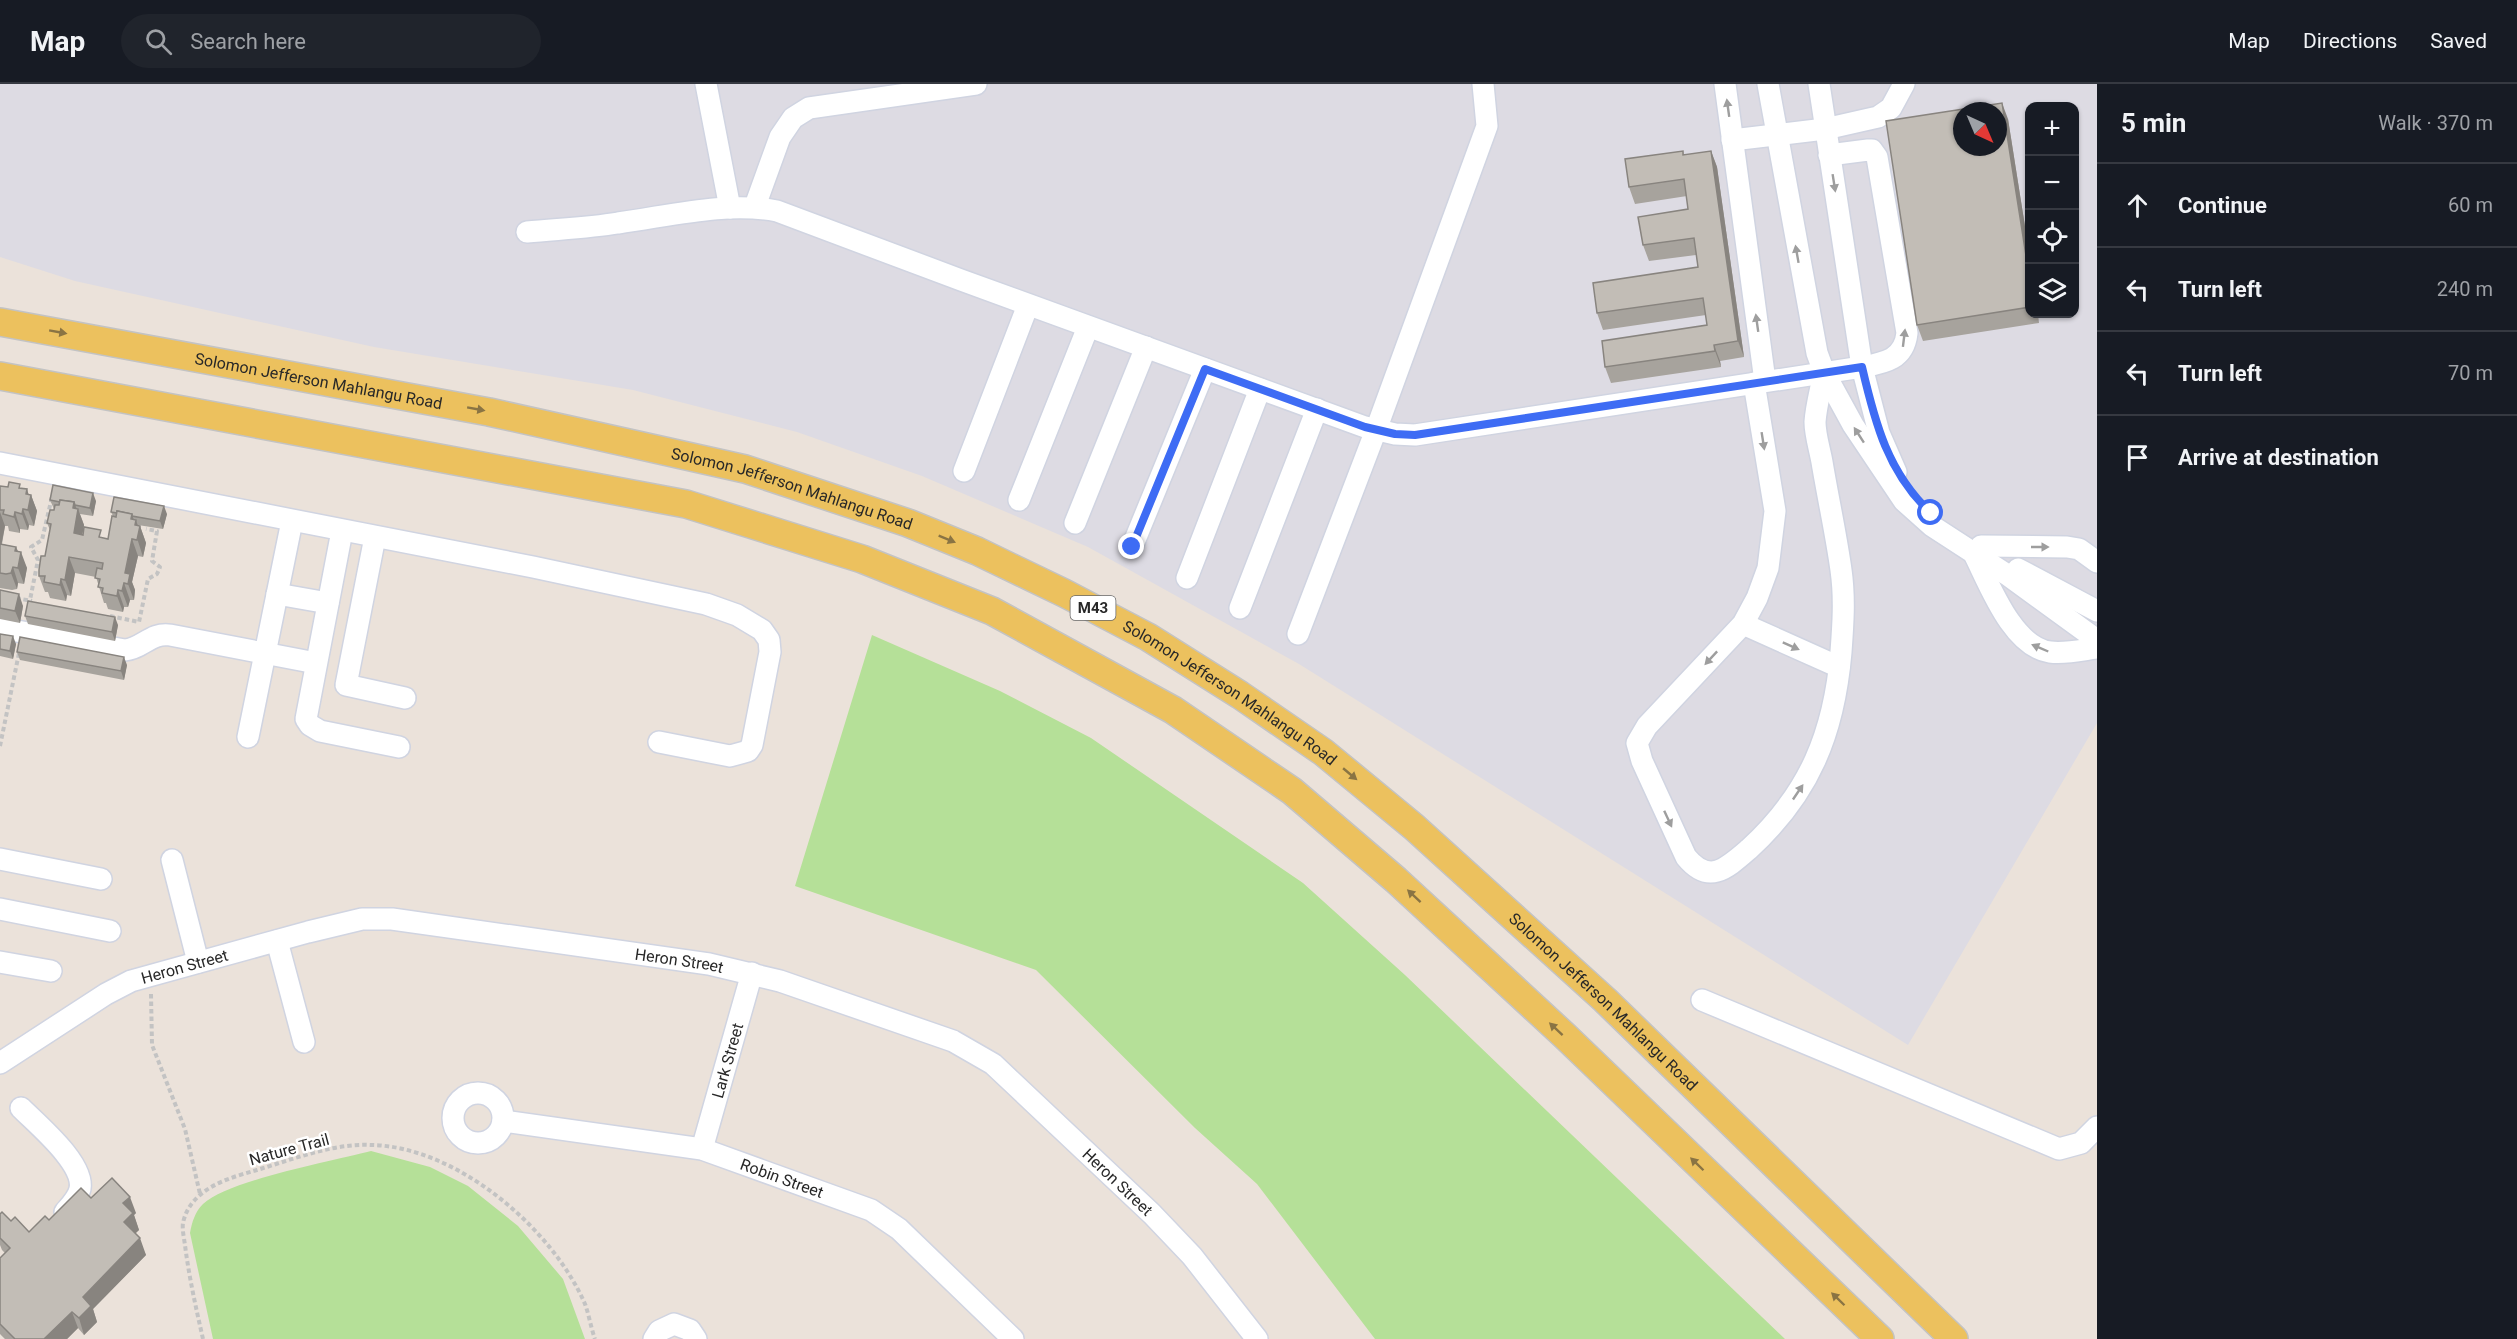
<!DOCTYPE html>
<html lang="en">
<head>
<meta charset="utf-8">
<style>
	body { margin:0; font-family:Roboto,sans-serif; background:#20242c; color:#f1f3f6 }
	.controls { position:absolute; right:18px; top:18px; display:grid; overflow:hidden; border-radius:12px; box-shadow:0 2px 4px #0004 }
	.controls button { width:54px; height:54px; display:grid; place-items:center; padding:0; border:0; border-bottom:2px solid #363941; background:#171b24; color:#f1f3f6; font:30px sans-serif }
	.compass { position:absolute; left:1953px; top:18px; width:54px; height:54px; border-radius:50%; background:#171b24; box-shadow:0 2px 4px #0004; rotate:136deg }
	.stop { position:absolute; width:18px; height:18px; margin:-14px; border:4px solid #3e6cf4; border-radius:50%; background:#fff }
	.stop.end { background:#3e6cf4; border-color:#fff; box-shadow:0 2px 6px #0008 }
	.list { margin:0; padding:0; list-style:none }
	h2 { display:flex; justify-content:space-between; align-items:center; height:78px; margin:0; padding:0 24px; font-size:26px }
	h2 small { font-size:20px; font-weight:400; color:#9ea1a6 }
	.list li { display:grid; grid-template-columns:39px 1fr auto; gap:18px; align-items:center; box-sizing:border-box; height:84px; padding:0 24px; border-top:2px solid #363941 }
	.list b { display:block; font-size:22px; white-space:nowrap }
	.list em { font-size:20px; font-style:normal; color:#9ea1a6 }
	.icon { flex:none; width:33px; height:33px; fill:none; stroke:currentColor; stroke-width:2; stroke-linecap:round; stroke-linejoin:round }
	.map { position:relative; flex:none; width:2097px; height:1255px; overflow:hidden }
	header { display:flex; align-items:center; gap:36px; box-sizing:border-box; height:84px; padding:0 30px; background:#171b24; border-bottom:2px solid #363941 }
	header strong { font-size:28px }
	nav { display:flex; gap:33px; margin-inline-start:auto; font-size:21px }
	.search { width:420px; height:54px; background:#20242c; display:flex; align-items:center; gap:15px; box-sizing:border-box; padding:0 21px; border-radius:33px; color:#9ea1a6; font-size:22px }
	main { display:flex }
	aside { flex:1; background:#171b24 }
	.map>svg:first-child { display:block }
	.industrial { fill:#dddbe3; fill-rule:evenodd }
	.green { fill:#b5e098 }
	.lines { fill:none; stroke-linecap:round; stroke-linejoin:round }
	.minor-casing { stroke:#d0d4e1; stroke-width:24 }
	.major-casing { stroke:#c3c3c3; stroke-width:30 }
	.path { stroke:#c3c3c3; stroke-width:4; stroke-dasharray:4.5 3; stroke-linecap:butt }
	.minor { stroke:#fff; stroke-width:21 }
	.major { stroke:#ecc15e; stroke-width:27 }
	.wall { fill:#a7a39d }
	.shaded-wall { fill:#88847f }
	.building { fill:#c2bdb6; stroke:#88847f; stroke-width:1.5; fill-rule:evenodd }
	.oneway { fill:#9e9e9e }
	.oneway2 { fill:#8a7443 }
	.route { stroke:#3e6cf4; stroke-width:8 }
	.labels { text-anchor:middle; stroke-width:5; stroke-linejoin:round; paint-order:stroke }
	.shield { fill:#fff; stroke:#686868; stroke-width:1.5 }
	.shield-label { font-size:15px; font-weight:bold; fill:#282828 }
	.street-label { font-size:16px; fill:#282828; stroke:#fff }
</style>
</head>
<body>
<header>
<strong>Map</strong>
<div class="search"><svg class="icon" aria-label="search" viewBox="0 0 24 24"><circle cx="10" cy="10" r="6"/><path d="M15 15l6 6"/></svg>Search here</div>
<nav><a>Map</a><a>Directions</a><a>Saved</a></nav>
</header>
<main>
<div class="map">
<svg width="2097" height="1255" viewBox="0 0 2097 1255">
	<rect width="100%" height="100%" fill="#ebe2da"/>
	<path class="industrial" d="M0 0H2097V639L1908 961 1299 580 1088 463 922 392 797 348 633 306 374 263 75 197 0 173ZM2030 22H2074V230H2030ZM1962 27H1998V63H1962Z"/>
	<g class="green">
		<polygon points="872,551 1000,607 1091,654 1303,799 1405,891 1785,1255 1375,1255 1257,1100 1195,1044 1036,886 795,802"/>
		<path d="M371 1067 430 1083 468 1102 518 1142 563 1195 585 1255H213L190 1149C192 1138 195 1128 203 1120 229 1096 333 1077 371 1067Z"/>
	</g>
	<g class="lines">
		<g class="minor-casing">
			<g id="minor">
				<polyline points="706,0 730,124"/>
				<polyline points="1725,0 1765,297"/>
				<polyline points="1768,0 1817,269 1824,288 1853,341 1904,417 1932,442 2009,492 2097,556"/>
				<polyline points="1819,0 1862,283 1879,349 1896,388"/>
				<polyline points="1732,56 1825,45 1878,33 1891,24 1904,0"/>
				<polyline points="755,122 780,53 793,34 809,24 976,0"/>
				<path d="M527 148C557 145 588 144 618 139 670 132 726 117 777 127L961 196 1365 343 1395 350 1415 351 1862 283C1884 279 1904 276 1907 249L1877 73 1872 66H1868L1829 71"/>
				<path d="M1754 299 1775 427 1768 484 1757 514 1743 540 1647 642 1637 659 1642 677 1686 773C1709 801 1726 785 1749 765 1810 709 1834 649 1841 568 1843 541 1845 514 1841 486 1836 450 1828 414 1822 378 1820 366 1815 351 1815 338 1816 322 1821 305 1824 288"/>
				<polyline points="0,379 533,483 706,520 737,531 762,546 769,556 770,568 752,661 748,667 730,672 659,658"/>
				<polyline points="964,387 1028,221"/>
				<polyline points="1019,416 1088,243"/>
				<polyline points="1075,439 1146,263"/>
				<polyline points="342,447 306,635 310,641 320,647 399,663"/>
				<polyline points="375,453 346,601 405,614"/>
				<polyline points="1981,462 2067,463 2079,465 2097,478"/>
				<polyline points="1132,463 1205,285"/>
				<path d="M1975 472C1990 502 2013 563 2050 568 2066 570 2082 566 2097 564"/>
				<polyline points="2018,485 2097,527"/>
				<polyline points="1187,494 1260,305"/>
				<polyline points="277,510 328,519"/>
				<polyline points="1240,524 1317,325"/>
				<polyline points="1743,540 1839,583"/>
				<path d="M0 544 125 566C142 565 151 548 170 551L316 579"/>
				<polyline points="1298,550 1376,346 1487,42 1483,0"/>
				<polyline points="248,653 292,437"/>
				<polyline points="0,775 101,795"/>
				<polyline points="172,776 198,878"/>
				<polyline points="0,825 110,847"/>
				<polyline points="277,857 304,958"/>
				<polyline points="0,878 51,887"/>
				<polyline points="1702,916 2059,1065 2081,1059 2097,1043"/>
				<path id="s1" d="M0 979 106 910 131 897 308 848 362 835H392L709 880 780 897 953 957 993 980 1152 1130 1192 1172 1257 1255"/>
				<circle cx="478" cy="1034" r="25"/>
				<path d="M21 1024C38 1041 85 1080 80 1105 78 1114 71 1121 65 1128"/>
				<path id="s2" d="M503 1037 702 1065 871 1126 899 1145 1013 1255"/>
				<path id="s3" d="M702 1065 752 889"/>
				<polyline points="654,1255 659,1247 674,1240 690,1246 696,1255"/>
			</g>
		</g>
		<g class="major-casing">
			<g id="major">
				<path id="s4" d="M0 238 489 328 745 385 908 439 977 467 1064 509 1148 553 1240 611 1323 668 1414 743 1605 916 1954 1255"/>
				<polyline points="0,292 686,420 862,475 992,527 1173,626 1292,707 1396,796 1565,952 1880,1255"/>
			</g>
		</g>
		<g class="path">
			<polyline points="16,514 32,517"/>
			<polyline points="29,521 38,476 31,463 42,456 52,413"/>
			<polyline points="110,532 139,538 148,495 157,490 160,483 152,477 157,447 146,445"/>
			<polyline points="0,662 19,569"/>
			<polyline points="151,910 152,961 185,1045 200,1110"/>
			<path d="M203 1255C196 1224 189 1193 185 1161 184 1154 182 1145 183 1139 190 1105 228 1094 257 1086 294 1075 333 1059 372 1061 457 1063 552 1144 585 1220 589 1231 591 1244 595 1255"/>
		</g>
		<use href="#minor" class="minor"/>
		<use href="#major" class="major"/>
	</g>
	<g class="wall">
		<polygon points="2008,35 2030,174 2030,230 2038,230 2039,239 1923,257 1917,241"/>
		<polygon points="1683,67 1684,71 1711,67 1717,83 1744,273 1720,277 1721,283 1611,299 1605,283 1707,241 1706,231 1603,246 1597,229 1698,183 1696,171 1649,177 1643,161 1688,125 1687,112 1635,120 1629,103"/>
		<polygon points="0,402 27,405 28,410 31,411 37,427 34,442 29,441 28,446 20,445 20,449 9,447 8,442 5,442 2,460 16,463 27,484 24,500 18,499 17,505 12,506 0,504"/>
		<polygon points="50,416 96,417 93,432 80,430 84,441 82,451 108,455 113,432 111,428 167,430 163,445 138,441 140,442 146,459 143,473 138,472 132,498 135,506 134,516 130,516 128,523 124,523 123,528 108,525 106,519 104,519 96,493 75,489 71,512 67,511 66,517 50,514 48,508 45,508 39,492 45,472 50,446 47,439 54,425"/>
		<polygon points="0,506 23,522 20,539 0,535"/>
		<polygon points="25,532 118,541 115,557 28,540"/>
		<polygon points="0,550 16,560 13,575 0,572"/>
		<polygon points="17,568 127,581 124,596 20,576"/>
		<polygon points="91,1114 136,1129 134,1131 139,1146 135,1150 146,1171 93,1225 97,1238 84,1251 78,1244 67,1255 5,1255 0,1250 0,1174 5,1169 2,1166 0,1161 0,1130 29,1148 49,1136"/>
	</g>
	<g class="shaded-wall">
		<polygon points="2002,19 2008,35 2030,174 2030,197"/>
		<polygon points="1711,67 1717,83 1744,273 1738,257"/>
		<polygon points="1714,261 1720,277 1721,283 1715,267"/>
		<polygon points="27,405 30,415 31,411 37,427 34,442 28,426 26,410"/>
		<polygon points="93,409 96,417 93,432 90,424"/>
		<polygon points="74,418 78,428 78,425 84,441 80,465 74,449 73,424"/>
		<polygon points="164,422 167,430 163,445 160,437"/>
		<polygon points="23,425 29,441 28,446 22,430"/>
		<polygon points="0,428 5,442 0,468"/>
		<polygon points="15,428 20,445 20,449 14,433"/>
		<polygon points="132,430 135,440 136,436 139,445 140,442 146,459 143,473 131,435"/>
		<polygon points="132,455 138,472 132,498 135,506 134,516 128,500 125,489"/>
		<polygon points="16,463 20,474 21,468 27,484 24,500 18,484 15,467"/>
		<polygon points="69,473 75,489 71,512 65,496"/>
		<polygon points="13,483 18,499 17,505 11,489"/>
		<polygon points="61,495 67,511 66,517 60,501"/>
		<polygon points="124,499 130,516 128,523 122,507"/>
		<polygon points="118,506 124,523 123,528 117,512"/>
		<polygon points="19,510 23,522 20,539 15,527"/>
		<polygon points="115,533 118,541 115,557 112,548"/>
		<polygon points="13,552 16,560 13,575 10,567"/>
		<polygon points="124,573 127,581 124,596 121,587"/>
		<polygon points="130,1113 136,1129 134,1131 139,1146 130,1154 124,1138 123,1119"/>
		<polygon points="140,1154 146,1171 93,1225 97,1238 84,1251 79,1234 83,1213"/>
		<polygon points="72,1228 78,1244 67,1255 44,1255"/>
	</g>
	<g class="building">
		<path d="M2002 19 2030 197V223L1917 241 1886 37ZM1962 27H1998V63H1962Z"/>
		<polygon points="1683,67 1683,71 1711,67 1738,257 1714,261 1715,267 1605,283 1602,257 1707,241 1703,214 1597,229 1593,199 1698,183 1694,154 1643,161 1638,133 1688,125 1684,95 1629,103 1625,75"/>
		<polygon points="9,398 20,400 19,404 27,405 26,410 31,411 28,426 23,425 22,430 15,428 14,433 3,430 4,426 0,426 0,402 8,403"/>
		<polygon points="53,401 93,409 90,424 75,421 74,418 60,416 60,418 50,416"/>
		<polygon points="114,413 164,422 160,437 132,432 132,430 117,427 117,429 111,428"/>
		<polygon points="60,416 74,418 73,424 78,425 74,449 83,451 84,443 101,446 99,453 108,455 112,432 116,433 117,427 132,430 131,435 136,436 135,441 140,442 137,456 132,455 125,489 130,490 128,500 124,499 122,507 118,506 117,512 102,509 103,504 98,503 100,495 95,494 97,484 102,485 103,479 69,473 65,496 61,495 60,501 44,498 45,492 39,492 39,486 41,472 45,472 51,440 47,439 50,426 54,426 55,421 59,421"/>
		<polygon points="0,460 16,463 15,467 21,468 18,484 13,483 11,489 6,490 0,489"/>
		<polygon points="0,506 19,510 15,527 0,524"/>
		<polygon points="28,517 115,533 112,548 25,532"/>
		<polygon points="0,550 13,552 10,567 0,565"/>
		<polygon points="20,553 124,573 121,587 17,568"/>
		<polygon points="112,1094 130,1113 123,1119 133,1129 124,1138 140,1154 83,1213 91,1222 79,1234 72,1228 44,1255 15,1255 0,1240 0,1174 10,1164 0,1154 0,1130 2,1128 11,1137 15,1133 29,1148 45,1132 49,1136 81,1104 91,1114"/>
	</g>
	<defs><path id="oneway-solid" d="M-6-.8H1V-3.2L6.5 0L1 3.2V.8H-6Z" transform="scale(1.5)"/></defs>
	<g class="oneway">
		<use href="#oneway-solid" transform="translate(1728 24) rotate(-98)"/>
		<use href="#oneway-solid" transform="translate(1834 99) rotate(81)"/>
		<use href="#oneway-solid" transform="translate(1797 170) rotate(-100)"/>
		<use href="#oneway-solid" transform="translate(1757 239) rotate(-98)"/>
		<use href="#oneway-solid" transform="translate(1904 254) rotate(-83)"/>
		<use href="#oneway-solid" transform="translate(1859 351) rotate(-123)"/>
		<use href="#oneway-solid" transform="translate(1763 357) rotate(81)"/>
		<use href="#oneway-solid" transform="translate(2040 463)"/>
		<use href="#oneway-solid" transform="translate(1791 562) rotate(24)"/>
		<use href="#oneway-solid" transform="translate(2040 564) rotate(-157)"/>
		<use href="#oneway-solid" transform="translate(1711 574) rotate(133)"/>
		<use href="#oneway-solid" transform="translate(1798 708) rotate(-56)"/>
		<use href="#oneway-solid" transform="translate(1668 735) rotate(65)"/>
	</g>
	<g class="oneway2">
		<use href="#oneway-solid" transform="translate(58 248) rotate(10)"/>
		<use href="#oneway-solid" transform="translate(476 325) rotate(10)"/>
		<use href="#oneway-solid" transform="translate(947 455) rotate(22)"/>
		<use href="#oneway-solid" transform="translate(1350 690) rotate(40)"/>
		<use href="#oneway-solid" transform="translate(1414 812) rotate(-137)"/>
		<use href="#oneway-solid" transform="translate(1556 945) rotate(-137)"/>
		<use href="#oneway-solid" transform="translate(1697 1080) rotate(-136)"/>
		<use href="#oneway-solid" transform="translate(1838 1215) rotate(-136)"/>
	</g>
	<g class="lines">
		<path class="route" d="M1132 463 1205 285 1365 343 1395 350 1415 351 1862 283C1875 339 1888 389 1931 429"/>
	</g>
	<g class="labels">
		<rect class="shield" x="1070.5" y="512" width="45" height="24" rx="4.5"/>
		<g class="shield-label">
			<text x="1093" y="529">M43</text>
		</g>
		<g class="street-label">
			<text dy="6" stroke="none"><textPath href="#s4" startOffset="324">Solomon Jefferson Mahlangu Road</textPath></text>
			<text dy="6" stroke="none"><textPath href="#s4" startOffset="810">Solomon Jefferson Mahlangu Road</textPath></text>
			<text dy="6" stroke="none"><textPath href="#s4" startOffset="1296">Solomon Jefferson Mahlangu Road</textPath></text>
			<text dy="6" stroke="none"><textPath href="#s1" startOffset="714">Heron Street</textPath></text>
			<text dy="6" stroke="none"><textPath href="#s1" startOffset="210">Heron Street</textPath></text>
			<text dy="6" stroke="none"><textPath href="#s4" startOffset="1782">Solomon Jefferson Mahlangu Road</textPath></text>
			<text dy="6" stroke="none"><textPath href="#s3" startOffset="92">Lark Street</textPath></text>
			<text transform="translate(289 1065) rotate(-15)" y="6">Nature Trail</text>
			<text dy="6" stroke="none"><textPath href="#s2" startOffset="286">Robin Street</textPath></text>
			<text dy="6" stroke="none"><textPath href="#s1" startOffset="1218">Heron Street</textPath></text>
		</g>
	</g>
</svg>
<div class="controls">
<button>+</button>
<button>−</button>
<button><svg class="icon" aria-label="locate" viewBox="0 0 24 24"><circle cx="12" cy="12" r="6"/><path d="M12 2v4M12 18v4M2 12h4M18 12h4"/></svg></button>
<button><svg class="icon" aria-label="layers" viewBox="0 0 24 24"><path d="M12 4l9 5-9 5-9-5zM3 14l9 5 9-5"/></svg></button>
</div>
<svg class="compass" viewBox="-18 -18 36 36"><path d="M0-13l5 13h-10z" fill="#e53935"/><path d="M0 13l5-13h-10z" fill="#9ea1a6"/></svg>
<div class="stop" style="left:1931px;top:429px"></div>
<div class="stop end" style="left:1132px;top:463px"></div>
</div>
<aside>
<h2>5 min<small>Walk · 370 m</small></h2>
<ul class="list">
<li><svg class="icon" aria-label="ahead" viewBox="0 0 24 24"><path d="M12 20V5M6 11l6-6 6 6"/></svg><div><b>Continue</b></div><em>60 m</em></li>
<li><svg class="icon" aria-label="left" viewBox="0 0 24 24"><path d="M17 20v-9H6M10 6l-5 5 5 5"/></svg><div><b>Turn left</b></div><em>240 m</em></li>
<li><svg class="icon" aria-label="left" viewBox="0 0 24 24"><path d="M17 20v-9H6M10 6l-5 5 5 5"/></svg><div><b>Turn left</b></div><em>70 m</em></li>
<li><svg class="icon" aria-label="arrive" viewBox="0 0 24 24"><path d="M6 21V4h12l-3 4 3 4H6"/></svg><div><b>Arrive at destination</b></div></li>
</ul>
</aside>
</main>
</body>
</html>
